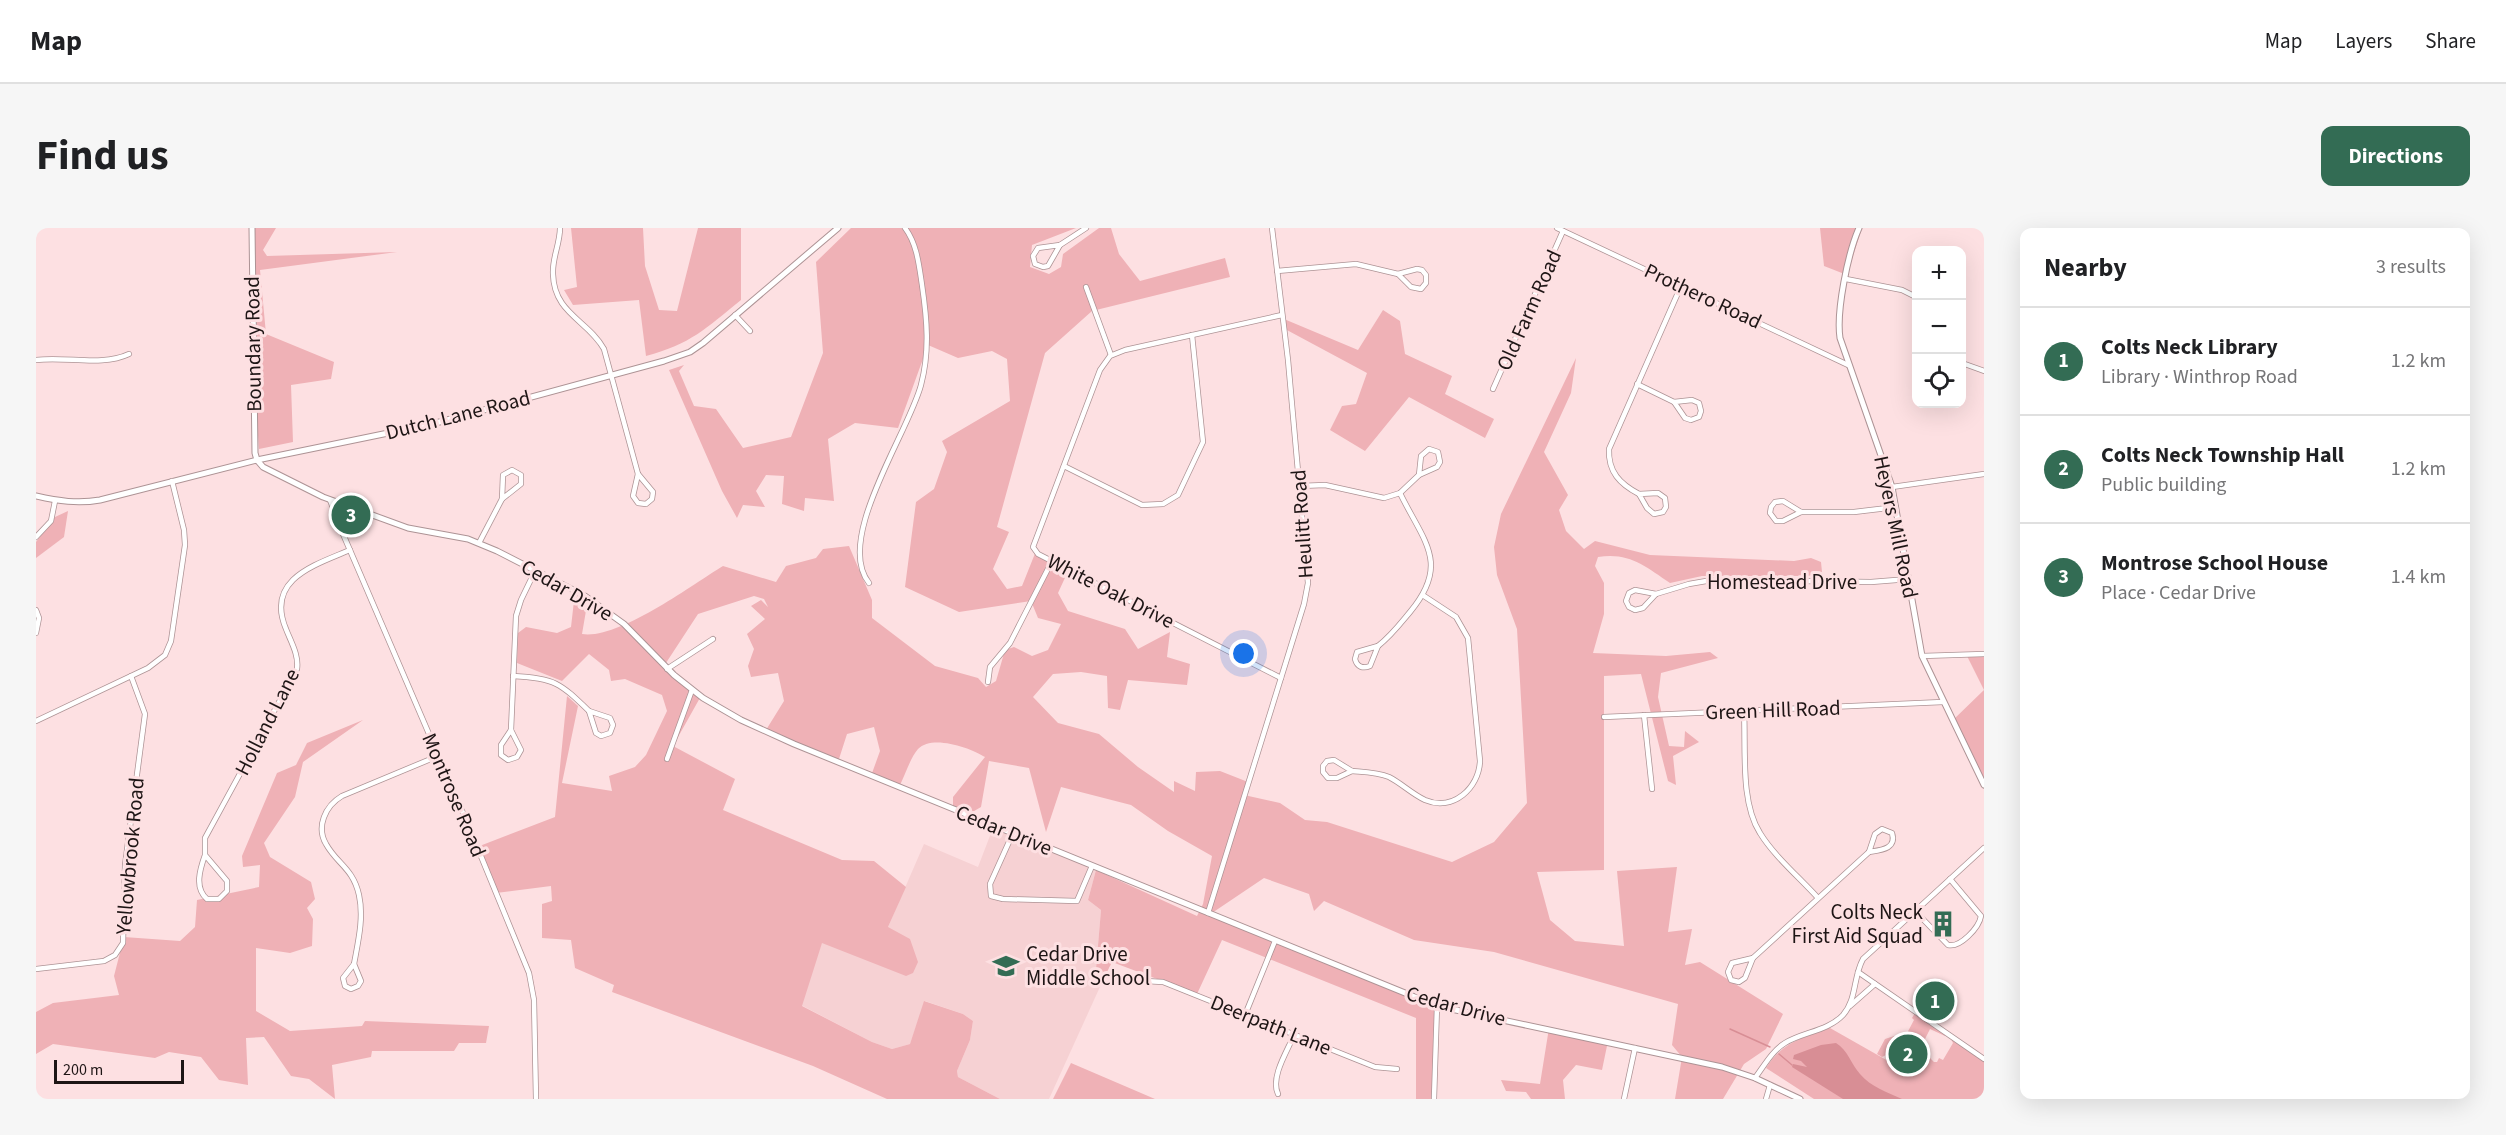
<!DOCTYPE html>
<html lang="en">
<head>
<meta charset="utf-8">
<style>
	body { margin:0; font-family:"Source Sans 3",sans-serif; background:#f6f6f6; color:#202124 }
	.controls { position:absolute; right:18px; top:18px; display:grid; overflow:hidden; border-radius:12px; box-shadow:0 6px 24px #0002 }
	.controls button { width:54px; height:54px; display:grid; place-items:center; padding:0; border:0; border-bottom:2px solid #e0e0e0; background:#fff; color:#202124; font:30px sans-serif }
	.scale { position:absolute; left:18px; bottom:15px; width:130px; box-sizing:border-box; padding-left:6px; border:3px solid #1e1515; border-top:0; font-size:16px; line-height:21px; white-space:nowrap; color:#1e1515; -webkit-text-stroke:4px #fde0e2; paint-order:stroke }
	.you { position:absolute; left:1208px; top:426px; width:21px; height:21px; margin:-15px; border:4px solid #fff; border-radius:50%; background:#1a73e8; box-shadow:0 0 0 9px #1a73e833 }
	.badge { display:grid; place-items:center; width:39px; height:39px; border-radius:50%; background:#336c54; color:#fff; font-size:20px; font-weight:700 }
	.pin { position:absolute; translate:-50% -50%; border:3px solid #fff; box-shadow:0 2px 6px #0006 }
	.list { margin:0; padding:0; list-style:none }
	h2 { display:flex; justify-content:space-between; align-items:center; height:78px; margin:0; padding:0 24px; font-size:26px }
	h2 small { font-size:20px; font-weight:400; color:#757577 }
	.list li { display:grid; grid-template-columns:39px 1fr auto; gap:18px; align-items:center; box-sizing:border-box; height:108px; padding:0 24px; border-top:2px solid #e0e0e0 }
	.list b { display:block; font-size:22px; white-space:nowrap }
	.list p { margin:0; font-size:20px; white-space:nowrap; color:#757577 }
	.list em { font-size:20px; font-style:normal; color:#757577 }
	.icon { flex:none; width:33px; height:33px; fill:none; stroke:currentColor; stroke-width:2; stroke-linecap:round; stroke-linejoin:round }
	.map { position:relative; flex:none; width:1948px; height:871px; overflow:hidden; border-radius:12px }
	header { display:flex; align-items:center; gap:36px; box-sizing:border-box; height:84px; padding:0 30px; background:#fff; border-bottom:2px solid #e0e0e0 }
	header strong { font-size:28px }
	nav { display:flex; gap:33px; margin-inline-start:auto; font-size:21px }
	.intro { display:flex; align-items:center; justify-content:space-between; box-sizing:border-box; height:144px; padding:0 36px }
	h1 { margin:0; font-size:42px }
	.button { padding:15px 27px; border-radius:12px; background:#336c54; color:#fff; font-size:21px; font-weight:700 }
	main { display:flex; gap:36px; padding:0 36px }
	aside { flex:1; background:#fff; border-radius:12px; box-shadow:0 6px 24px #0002 }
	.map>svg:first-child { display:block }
	.built { fill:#f6d1d3 }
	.green { fill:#efb1b6 }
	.water { fill:#d88e95 }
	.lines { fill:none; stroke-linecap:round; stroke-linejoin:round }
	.stream { stroke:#d88e95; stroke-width:1.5 }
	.minor-casing { stroke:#ad9395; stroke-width:6 }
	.tertiary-casing { stroke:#ad9395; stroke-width:7 }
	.minor { stroke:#fff; stroke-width:4.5 }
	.tertiary { stroke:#fff; stroke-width:5 }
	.labels { text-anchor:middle; stroke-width:6; stroke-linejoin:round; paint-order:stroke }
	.street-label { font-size:21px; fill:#1e1515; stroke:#fde0e2 }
	.poi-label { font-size:21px; fill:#1e1515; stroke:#fde0e2; text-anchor:end }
</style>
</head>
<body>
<header>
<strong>Map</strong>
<nav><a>Map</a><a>Layers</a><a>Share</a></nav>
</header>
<div class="intro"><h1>Find us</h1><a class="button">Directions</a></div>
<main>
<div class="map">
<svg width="1948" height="871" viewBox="0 0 1948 871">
	<rect width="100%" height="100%" fill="#fde0e2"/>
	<polygon class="built" points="957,600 1060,642 1052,672 1065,682 1060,741 1068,750 1013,871 964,871 922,849 921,843 934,812 937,793 927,786 889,773 874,816 856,821 836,814 765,777 786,714 852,699 888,616 942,639"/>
	<g class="green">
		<polygon points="215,0 240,0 227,22 231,28 361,24 224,42 230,106 298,134 295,151 255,157 257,214 223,221 219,167"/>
		<path d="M535 0H607L609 38 623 82 641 83 662 0H705V72C669 101 655 116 610 128L603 72 537 77 528 62 541 59Z"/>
		<path d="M815 0H1040L996 17 994 39 1013 46 1025 39 1027 26 1063 0H1075L1083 26 1104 53 1189 30 1194 49 1056 83 1009 125 961 299 973 304 957 341 971 361 986 358 1000 323 1033 341 1022 365 1032 383 1089 401 1102 421 1134 404 1131 429 1154 436 1151 457 1092 452 1084 482 1072 480 1071 448 1045 444 1017 446 997 469 1022 495 1063 506 1102 539 1138 564V553L1159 563 1160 544 1184 543 1212 554 1208 567 1244 575 1269 592 1291 594 1416 634 1458 614 1491 575 1481 401 1461 347 1458 319 1465 286 1540 130 1535 165 1508 224 1532 267 1523 282 1530 303 1548 321 1559 313 1614 327 1758 333 1775 330 1785 334 1786 344 1772 348H1666L1634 355C1609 338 1593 324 1562 329L1559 338 1568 355V386L1557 425 1630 428 1674 424 1682 430 1625 445 1622 469 1633 518 1648 519 1649 503 1663 514 1637 528 1640 557 1632 553 1605 446 1568 448V642L1501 644 1514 692 1539 713 1588 718 1581 643 1641 639 1632 704 1656 701 1649 737 1664 734 1747 786 1730 821 1708 836 1687 871H1639L1646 829 1636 817 1642 776 1458 724 1378 712 1288 673 1278 683 1273 666 1228 650 1176 685 1400 775 1399 871H1380V790L1186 712 1161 766 1076 734 1068 750 1060 741 1065 682 1052 672 1060 642 1161 688 1167 676 1176 628 1132 603 1095 577 1025 559 1010 604 993 540 953 533 945 579 933 586 917 580V569L949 529C935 520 896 506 882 521 874 530 869 548 863 559L835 548 844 523 838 499 811 506 802 534 730 502 748 473 742 445 715 449 712 438 718 421 711 406 729 391 715 378 725 372 732 379 728 371 718 368 662 386 628 438 665 468 637 518 699 551 687 582 806 632 838 633 870 659 852 699 874 711 882 734 877 745 870 748 786 715 766 778 836 814 856 821 874 816 888 773 927 786 937 793 934 812 921 843 922 849 964 871H851L777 838 576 764 578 757 539 740 535 712 506 710V676L516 673 515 658 460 665 441 619 519 589 531 468 542 478 526 555 576 563 573 548 599 539 610 527 631 483 626 467 589 451 575 453 573 442 553 426 526 453 481 435 482 405 490 399 521 405 535 399 539 364 552 371 546 406C582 412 656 357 687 338L740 354 750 338 780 330 787 321 813 318 836 372V390L899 438 942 450 950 459 960 453 969 422 978 419 996 428 1012 422 1025 396 1002 390 995 373 923 384 869 359 880 274 898 261 911 224 906 213 974 173 971 131 956 123 922 130 892 117 862 200 819 195 792 211 798 273 769 270 768 283 746 276 748 248 730 247 720 263 729 279 707 277 701 290 686 263 633 142 648 137 643 143 658 178 680 181 707 220 755 209 787 125 780 34Z"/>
		<polygon points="1784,0 1826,0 1811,47 1788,38"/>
		<polygon points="1347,82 1364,93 1369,126 1416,148 1409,166 1458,191 1449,210 1373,169 1329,223 1294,202 1306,178 1320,176 1331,145 1249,101 1248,91 1322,122"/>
		<polygon points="32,283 28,309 0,330 0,314 19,289"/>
		<polygon points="1948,425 1948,550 1916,493 1948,462 1930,426"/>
		<polygon points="327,492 267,534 259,569 228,615 234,629 275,654 279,671 271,680 277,691 276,718 254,725 220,720 220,783 254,803 326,798 329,793 453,798 450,815 423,815 418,823 336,823 335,829 296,837 299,871 273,851 255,848 228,809 210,810 212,857 183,852 165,829 133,824 119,830 17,816 0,826 0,784 17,775 83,767 78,748 88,709 144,713 159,699 161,672 223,659 224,637 207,639 206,628 241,545 260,537 271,515"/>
		<polygon points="1879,785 1909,807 1909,808 1894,801 1887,815 1890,818 1870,807 1878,792 1876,790"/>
		<polygon points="1513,800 1572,813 1566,842 1540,837 1527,852 1529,871 1495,871 1490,864 1470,863 1465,852 1504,856"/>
		<path d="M1794 800 1868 842 1872 836 1878 839 1873 834 1879 833 1878 825 1885 821 1898 834H1901L1903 830 1907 832 1917 815 1915 811 1948 833V871H1778L1730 840C1745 815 1767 809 1794 800Z"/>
		<polygon points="1858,808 1867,813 1862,824 1864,829 1856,824 1846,829 1841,826 1849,811"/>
		<polygon points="1035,835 1119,871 1017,871"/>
	</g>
	<path class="water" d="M1800 815C1812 822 1815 836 1824 846 1835 859 1851 864 1866 871H1807L1756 839 1757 836 1771 839 1765 833 1757 831 1758 827 1785 817Z"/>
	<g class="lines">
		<g class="stream">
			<polyline points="1694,801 1734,819"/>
			<polyline points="1743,826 1756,837"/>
		</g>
		<g class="minor-casing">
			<g id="minor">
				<path d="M524 0C524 16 516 30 517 46 518 86 552 92 568 121L602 246"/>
				<polyline points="1521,0 1812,137"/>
				<polygon points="1024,17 1012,38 1007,39 999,36 997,28 1002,20"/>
				<polyline points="1024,17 1050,0"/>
				<polygon points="1381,41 1386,42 1390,47 1390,55 1385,61 1375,59 1362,46"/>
				<polyline points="1241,43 1320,36 1362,46"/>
				<polyline points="1810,51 1866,62 1880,69"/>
				<polyline points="1050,59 1075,127"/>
				<polyline points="699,87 714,103"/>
				<path d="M0 132C31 128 65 139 93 126"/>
				<polyline points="1926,135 1948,143"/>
				<polyline points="1601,156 1638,174"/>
				<polyline points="1457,161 1527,3"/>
				<polygon points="1656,172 1663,175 1665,183 1663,189 1655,192 1649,190 1638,174"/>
				<polygon points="1393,221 1402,224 1404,234 1401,239 1383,247 1385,228"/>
				<polyline points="1028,238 1106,277 1127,276 1142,267 1167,214 1156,107"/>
				<polygon points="476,242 485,247 485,256 466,271 467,247"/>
				<polygon points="602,246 617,264 616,271 610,276 602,275 597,268"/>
				<polyline points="1264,258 1289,257 1348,270 1364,265 1383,247"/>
				<polyline points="1856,259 1948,246"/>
				<polygon points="1622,265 1629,270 1630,279 1627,284 1618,286 1611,280 1603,266"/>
				<path d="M1603 266C1584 256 1572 244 1573 221L1645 58"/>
				<polyline points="294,272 304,299 433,599 493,745 498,772 500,871"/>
				<polygon points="1747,273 1765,284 1747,293 1740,293 1734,285 1735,279 1739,274"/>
				<polyline points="1765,284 1818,284 1860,279"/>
				<polyline points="0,309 15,293 19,273"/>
				<polyline points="443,315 466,271"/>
				<path d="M833 355C798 311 873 204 885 157 894 123 891 91 886 57 883 37 881 16 869 0"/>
				<polygon points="1599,362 1620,366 1607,380 1599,382 1593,379 1590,373 1593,365"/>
				<polyline points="1620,366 1653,356 1676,352 1835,354 1873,351"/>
				<polyline points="0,382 3,390 0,405"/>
				<path d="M1342 418C1355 408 1364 396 1374 384 1415 335 1387 313 1364 265"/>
				<path d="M1342 418 1334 438C1327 441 1321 439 1319 431L1321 424Z"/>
				<polyline points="1886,428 1948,426"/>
				<polyline points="631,441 677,411"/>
				<path d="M477 448C519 450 524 455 553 483"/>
				<polyline points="1245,450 1002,326 997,319 1064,142 1074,128 1089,122 1246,87"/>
				<polyline points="952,454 954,439 974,415 1016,333"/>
				<polygon points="553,483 574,490 577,497 574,505 565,508 560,505"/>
				<path d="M1708 483C1710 520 1704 574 1724 605 1738 628 1764 650 1782 670"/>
				<polyline points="1608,487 1616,561"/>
				<polyline points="1568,489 1907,474"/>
				<polyline points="0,493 112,440 129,427 135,413 149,317 148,302 136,253"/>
				<polyline points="475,502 480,388 485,372 499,343"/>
				<polygon points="475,502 485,522 481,529 472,532 465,527 465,517"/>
				<polyline points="631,531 656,462"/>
				<polygon points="1298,532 1316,543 1301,550 1292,550 1287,544 1287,538 1291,533"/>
				<path d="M1316 543C1328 544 1341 544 1353 549 1365 555 1376 566 1389 572 1417 584 1443 560 1444 533L1432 410 1420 389 1388 368"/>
				<path d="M1846 601 1856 605C1861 621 1845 622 1833 624L1839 606Z"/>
				<polyline points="977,605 954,656 955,668 967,671 1041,673 1056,638"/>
				<path d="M169 627C164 641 158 660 171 671H183L191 663V653L169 627V610L261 441C263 427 255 414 250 401 229 351 279 337 314 322"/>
				<path d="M1879 683 1912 717C1924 720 1943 700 1945 688L1914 651"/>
				<polyline points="1172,685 1268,376 1272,355 1252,132 1236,0"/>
				<polyline points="1717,730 1833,624"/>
				<polygon points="1717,730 1709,750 1703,754 1695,752 1692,744 1696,735"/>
				<path d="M318 736C322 714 328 690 323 667 317 640 301 636 290 616 280 599 289 578 306 568L402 528"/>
				<polygon points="318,736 325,753 322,758 315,761 309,758 307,750"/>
				<polyline points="0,741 68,733 79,727 87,715 89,637 109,486 95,448"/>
				<polyline points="1822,744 1948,831"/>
				<polyline points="1109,753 1127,754 1339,839 1361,841"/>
				<polyline points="1814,778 1839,756"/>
				<polyline points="1209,787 1239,713"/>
				<path d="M1719 850C1728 838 1736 823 1749 815 1767 804 1792 803 1807 787 1821 771 1817 749 1827 731L1948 620"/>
				<path d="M1242 866C1234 849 1252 822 1258 807"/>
				<polyline points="1398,871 1401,778"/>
				<polyline points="1588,871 1599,820"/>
				<polyline points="1730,871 1734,857"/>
			</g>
		</g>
		<g class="tertiary-casing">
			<g id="tertiary">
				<polyline points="216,0 219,225 221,232 227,239 287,269 372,300 432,311 461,323 549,368 588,396 638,447 667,470 705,492 758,516 1401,778 1686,839 1719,850 1764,871"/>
				<path d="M1823 0C1812 25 1800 83 1804 110L1856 259 1886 428 1948 557"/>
				<path d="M0 268C22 273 42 276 64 272L221 232 396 196 628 133 654 124 667 115 802 0"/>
			</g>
		</g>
		<use href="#minor" class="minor"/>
		<use href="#tertiary" class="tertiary"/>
	</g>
	<defs>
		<g id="building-bare" transform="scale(2.07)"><path d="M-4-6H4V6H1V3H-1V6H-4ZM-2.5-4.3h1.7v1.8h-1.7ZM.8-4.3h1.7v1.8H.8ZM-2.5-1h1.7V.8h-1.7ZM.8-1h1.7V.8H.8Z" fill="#336c54" stroke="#fde0e2" stroke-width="2.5" paint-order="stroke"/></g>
		<g id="school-bare" transform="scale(2.07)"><path d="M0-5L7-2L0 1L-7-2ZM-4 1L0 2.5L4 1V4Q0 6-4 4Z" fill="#336c54" stroke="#fde0e2" stroke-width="2.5" paint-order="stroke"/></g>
	</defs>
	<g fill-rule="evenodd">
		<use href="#building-bare" x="1907" y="696"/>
		<use href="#school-bare" x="970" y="738"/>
	</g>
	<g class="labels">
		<g class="street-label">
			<text transform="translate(1667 68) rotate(25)" y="7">Prothero Road</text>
			<text transform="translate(1493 82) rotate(-66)" y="7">Old Farm Road</text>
			<text transform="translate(217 116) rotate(-91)" y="7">Boundary Road</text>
			<text transform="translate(422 187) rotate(-14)" y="7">Dutch Lane Road</text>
			<text transform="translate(1266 296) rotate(-94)" y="7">Heulitt Road</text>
			<text transform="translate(1860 299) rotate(78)" y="7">Heyers Mill Road</text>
			<text x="1746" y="361">Homestead Drive</text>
			<text transform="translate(531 362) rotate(30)" y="7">Cedar Drive</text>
			<text transform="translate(1075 363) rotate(27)" y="7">White Oak Drive</text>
			<text transform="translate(1737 482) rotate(-2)" y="7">Green Hill Road</text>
			<text transform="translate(231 494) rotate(-63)" y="7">Holland Lane</text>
			<text transform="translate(418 567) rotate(67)" y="7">Montrose Road</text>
			<text transform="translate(968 602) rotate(22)" y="7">Cedar Drive</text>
			<text transform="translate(94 628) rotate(-85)" y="7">Yellowbrook Road</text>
			<text transform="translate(1420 778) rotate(15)" y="7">Cedar Drive</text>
			<text transform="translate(1235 797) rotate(22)" y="7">Deerpath Lane</text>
		</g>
		<g class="poi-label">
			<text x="1887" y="691">Colts Neck<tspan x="1887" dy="24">First Aid Squad</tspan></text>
			<text x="990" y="733" text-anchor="start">Cedar Drive<tspan x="990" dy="24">Middle School</tspan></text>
		</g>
	</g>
</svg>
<div class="controls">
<button>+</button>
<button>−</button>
<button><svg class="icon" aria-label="locate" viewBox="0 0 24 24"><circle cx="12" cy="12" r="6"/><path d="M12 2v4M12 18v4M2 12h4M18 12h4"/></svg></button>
</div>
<div class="scale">200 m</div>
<div class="you"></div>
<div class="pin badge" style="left:1899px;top:773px">1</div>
<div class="pin badge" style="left:1872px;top:826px">2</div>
<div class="pin badge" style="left:315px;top:287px">3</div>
</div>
<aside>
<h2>Nearby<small>3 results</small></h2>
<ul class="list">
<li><span class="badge">1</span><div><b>Colts Neck Library</b><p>Library · Winthrop Road</p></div><em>1.2 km</em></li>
<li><span class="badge">2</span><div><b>Colts Neck Township Hall</b><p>Public building</p></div><em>1.2 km</em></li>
<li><span class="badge">3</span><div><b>Montrose School House</b><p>Place · Cedar Drive</p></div><em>1.4 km</em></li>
</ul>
</aside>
</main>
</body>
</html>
